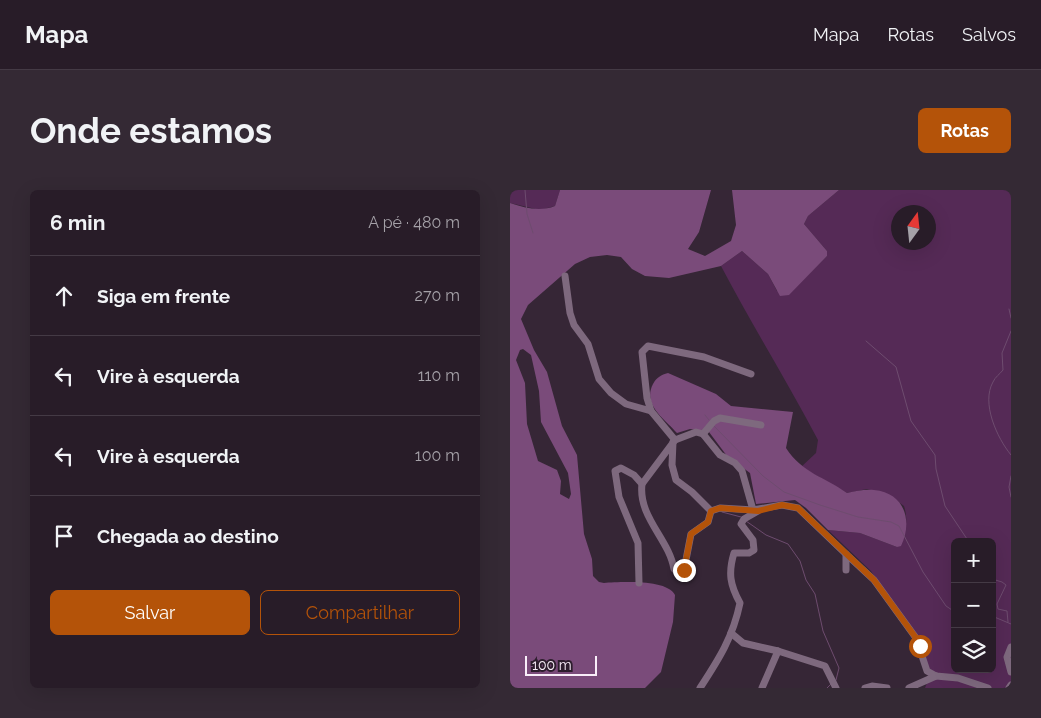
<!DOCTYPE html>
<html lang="pt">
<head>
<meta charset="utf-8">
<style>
	body { margin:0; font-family:Raleway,sans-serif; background:#342934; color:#f1f3f6 }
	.controls { position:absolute; right:15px; bottom:15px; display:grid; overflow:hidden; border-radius:8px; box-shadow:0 5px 20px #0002 }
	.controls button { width:45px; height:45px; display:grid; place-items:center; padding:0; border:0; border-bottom:1px solid #443a45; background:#281c28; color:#f1f3f6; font:25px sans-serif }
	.compass { position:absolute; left:381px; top:15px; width:45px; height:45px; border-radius:50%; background:#281c28; box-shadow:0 5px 20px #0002; rotate:15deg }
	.scale { position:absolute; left:15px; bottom:12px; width:72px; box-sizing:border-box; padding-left:5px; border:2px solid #f9eef9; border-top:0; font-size:14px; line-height:18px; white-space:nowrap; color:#f9eef9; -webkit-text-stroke:4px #2c1d2c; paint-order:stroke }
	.stop { position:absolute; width:15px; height:15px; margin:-11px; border:4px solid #b45309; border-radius:50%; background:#fff }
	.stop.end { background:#b45309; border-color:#fff; box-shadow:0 1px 5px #0008 }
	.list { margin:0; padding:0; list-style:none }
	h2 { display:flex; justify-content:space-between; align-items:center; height:65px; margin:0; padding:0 20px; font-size:21px }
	h2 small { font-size:16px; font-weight:400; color:#a5a1a8 }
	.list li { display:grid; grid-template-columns:32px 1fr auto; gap:15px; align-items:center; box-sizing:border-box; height:80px; padding:0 20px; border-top:1px solid #443a45 }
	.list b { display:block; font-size:19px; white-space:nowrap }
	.list em { font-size:16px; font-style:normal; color:#a5a1a8 }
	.actions { display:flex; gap:10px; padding:15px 20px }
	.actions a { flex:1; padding:11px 0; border:1px solid #b45309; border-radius:8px; text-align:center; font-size:18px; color:#b45309 }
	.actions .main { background:#b45309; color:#fff }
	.icon { flex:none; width:28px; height:28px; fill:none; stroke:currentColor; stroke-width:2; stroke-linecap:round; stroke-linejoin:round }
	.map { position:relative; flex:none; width:501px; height:498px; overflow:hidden; border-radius:8px }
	header { display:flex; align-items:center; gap:30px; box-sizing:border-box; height:70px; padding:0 25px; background:#281c28; border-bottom:1px solid #443a45 }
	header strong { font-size:24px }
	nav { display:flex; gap:28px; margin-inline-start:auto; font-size:18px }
	.intro { display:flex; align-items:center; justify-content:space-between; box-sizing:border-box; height:120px; padding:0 30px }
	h1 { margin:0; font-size:35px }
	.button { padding:12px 22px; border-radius:8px; background:#b45309; color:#fff; font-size:18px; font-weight:700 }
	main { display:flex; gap:30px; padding:0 30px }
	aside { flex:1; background:#281c28; border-radius:8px; box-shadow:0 5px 20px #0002 }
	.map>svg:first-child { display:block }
	.green { fill:#552a56; fill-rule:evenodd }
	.forest { fill:#7a4b7a; fill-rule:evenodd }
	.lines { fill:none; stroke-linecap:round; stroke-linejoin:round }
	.stream { stroke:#6e4c6f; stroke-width:1 }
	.minor { stroke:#7e697e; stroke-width:7 }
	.route { stroke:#b45309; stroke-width:6 }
</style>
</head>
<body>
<header>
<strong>Mapa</strong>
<nav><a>Mapa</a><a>Rotas</a><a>Salvos</a></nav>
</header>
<div class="intro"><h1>Onde estamos</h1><a class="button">Rotas</a></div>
<main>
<aside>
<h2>6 min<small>A pé · 480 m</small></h2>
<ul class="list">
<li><svg class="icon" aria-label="ahead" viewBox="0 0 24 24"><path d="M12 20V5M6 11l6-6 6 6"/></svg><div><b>Siga em frente</b></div><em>270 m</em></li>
<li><svg class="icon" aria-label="left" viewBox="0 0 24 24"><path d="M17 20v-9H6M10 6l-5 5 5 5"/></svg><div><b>Vire à esquerda</b></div><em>110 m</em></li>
<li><svg class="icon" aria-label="left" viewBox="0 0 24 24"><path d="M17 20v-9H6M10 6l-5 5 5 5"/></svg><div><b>Vire à esquerda</b></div><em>100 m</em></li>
<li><svg class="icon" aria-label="arrive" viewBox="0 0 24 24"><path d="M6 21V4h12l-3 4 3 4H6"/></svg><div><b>Chegada ao destino</b></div></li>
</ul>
<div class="actions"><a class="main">Salvar</a><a>Compartilhar</a></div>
</aside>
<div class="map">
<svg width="501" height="498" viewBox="0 0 501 498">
	<rect width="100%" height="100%" fill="#362636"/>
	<g class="green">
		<polygon points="0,0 50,0 45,16 30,20 0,13"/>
		<path d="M329 0H501V498H415L419 488 410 455 361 381 318 340 350 343 387 357C395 344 399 332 394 316L379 305 357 299 337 303 291 277 306 263 308 250C277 191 242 135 211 76L232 61 258 84 267 101 296 87 317 66V61L294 34 298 26ZM388 22H418V52H388ZM445 352H482V479H445Z"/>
	</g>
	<g class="forest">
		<path d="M50 0H201L189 42 178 59 195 66 221 51 226 35 222 0H329L298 26 294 34 317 61V66L279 105 270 106 258 84 232 61 211 76 159 88 135 86 122 79 111 67 97 65 80 67 65 74 18 115 11 129 24 160 37 182 52 236 67 265 74 344 82 369 83 386 89 392 94 393C110 392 157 389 165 405L163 432 151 482 135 498H0V13C15 18 30 22 45 16ZM13 159 21 165 29 201 31 232 58 283 61 304 59 309 50 304 51 291 47 280 28 271 17 234 15 193 6 170 10 160Z"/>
		<path d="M158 183 206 204 221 216 283 222 276 258C292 283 315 287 337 303 346 301 355 299 364 300 395 303 403 331 391 356L387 357 350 343 318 340 296 318 285 310 246 314 240 283 217 266 199 242 180 239 167 243C155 229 132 215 143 194 147 187 151 185 158 183Z"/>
	</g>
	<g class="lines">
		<g class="stream">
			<polyline points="15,0 17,24 23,43"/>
			<polyline points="499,119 501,128"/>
			<path d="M501 141 492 163 493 180C490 184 485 187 483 192 471 213 487 248 501 265"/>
			<polyline points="356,151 386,177 401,231 425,265 426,279 435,316 459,352"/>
			<polyline points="195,225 199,230"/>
			<polyline points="203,235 253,286 274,302 310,315 348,327 381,332 389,336 413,382 436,416 445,422"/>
			<polyline points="501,286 499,297 501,307"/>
			<polyline points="212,322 231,327"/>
			<polyline points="236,331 256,345 278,354 290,371 296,390 305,404 313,441 329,478 326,490"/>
			<polyline points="482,389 492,392 496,395 487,414 488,419 497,421 498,432"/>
			<polyline points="482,426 501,434"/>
			<polyline points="317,498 321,494"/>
		</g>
		<g class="minor">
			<polyline points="55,86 60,123 64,135 78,154 89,189 101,203 116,214 141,221 165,250 186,242 193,244 210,265 225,273 232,281 243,320 272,315 288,318 336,364"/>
			<polyline points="141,221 137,208 132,162 138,156 194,167 241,184"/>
			<polyline points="193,244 204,231 210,228 251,235"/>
			<path d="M165 250 132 294C128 327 159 349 164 379L169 383 174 380 181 344 198 332 201 321"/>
			<polyline points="163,252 162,275 166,290 182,302 201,321 210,318 244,320"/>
			<polyline points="336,380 336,364 364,390 406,448 417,481 426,486 448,488 478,498"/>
			<polyline points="129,393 128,353 109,307 105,281 111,278 124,285 132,294"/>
			<polyline points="221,443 233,453 268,461 315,476 326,498"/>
			<polyline points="501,457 497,467 501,482"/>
			<path d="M190 498C209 469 223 447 230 413 220 395 218 383 224 363H239L244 360 243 350 231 334 234 329 248 321"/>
			<polyline points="252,498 268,461"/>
			<polyline points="355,498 362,496 377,498"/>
			<polyline points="399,498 426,486"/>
			<polyline points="499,498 501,495"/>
		</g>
	</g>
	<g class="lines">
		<polyline class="route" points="174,380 181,344 198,332 201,321 210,318 248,321 272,315 288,318 364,390 406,448 410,456"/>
	</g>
</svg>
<div class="controls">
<button>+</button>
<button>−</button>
<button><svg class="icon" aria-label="layers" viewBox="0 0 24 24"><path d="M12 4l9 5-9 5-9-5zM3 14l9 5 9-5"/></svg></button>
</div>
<svg class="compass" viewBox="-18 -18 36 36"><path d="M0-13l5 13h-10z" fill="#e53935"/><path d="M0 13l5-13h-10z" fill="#a5a1a8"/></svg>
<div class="scale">100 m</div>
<div class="stop" style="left:410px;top:456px"></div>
<div class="stop end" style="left:174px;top:380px"></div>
</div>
</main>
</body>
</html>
